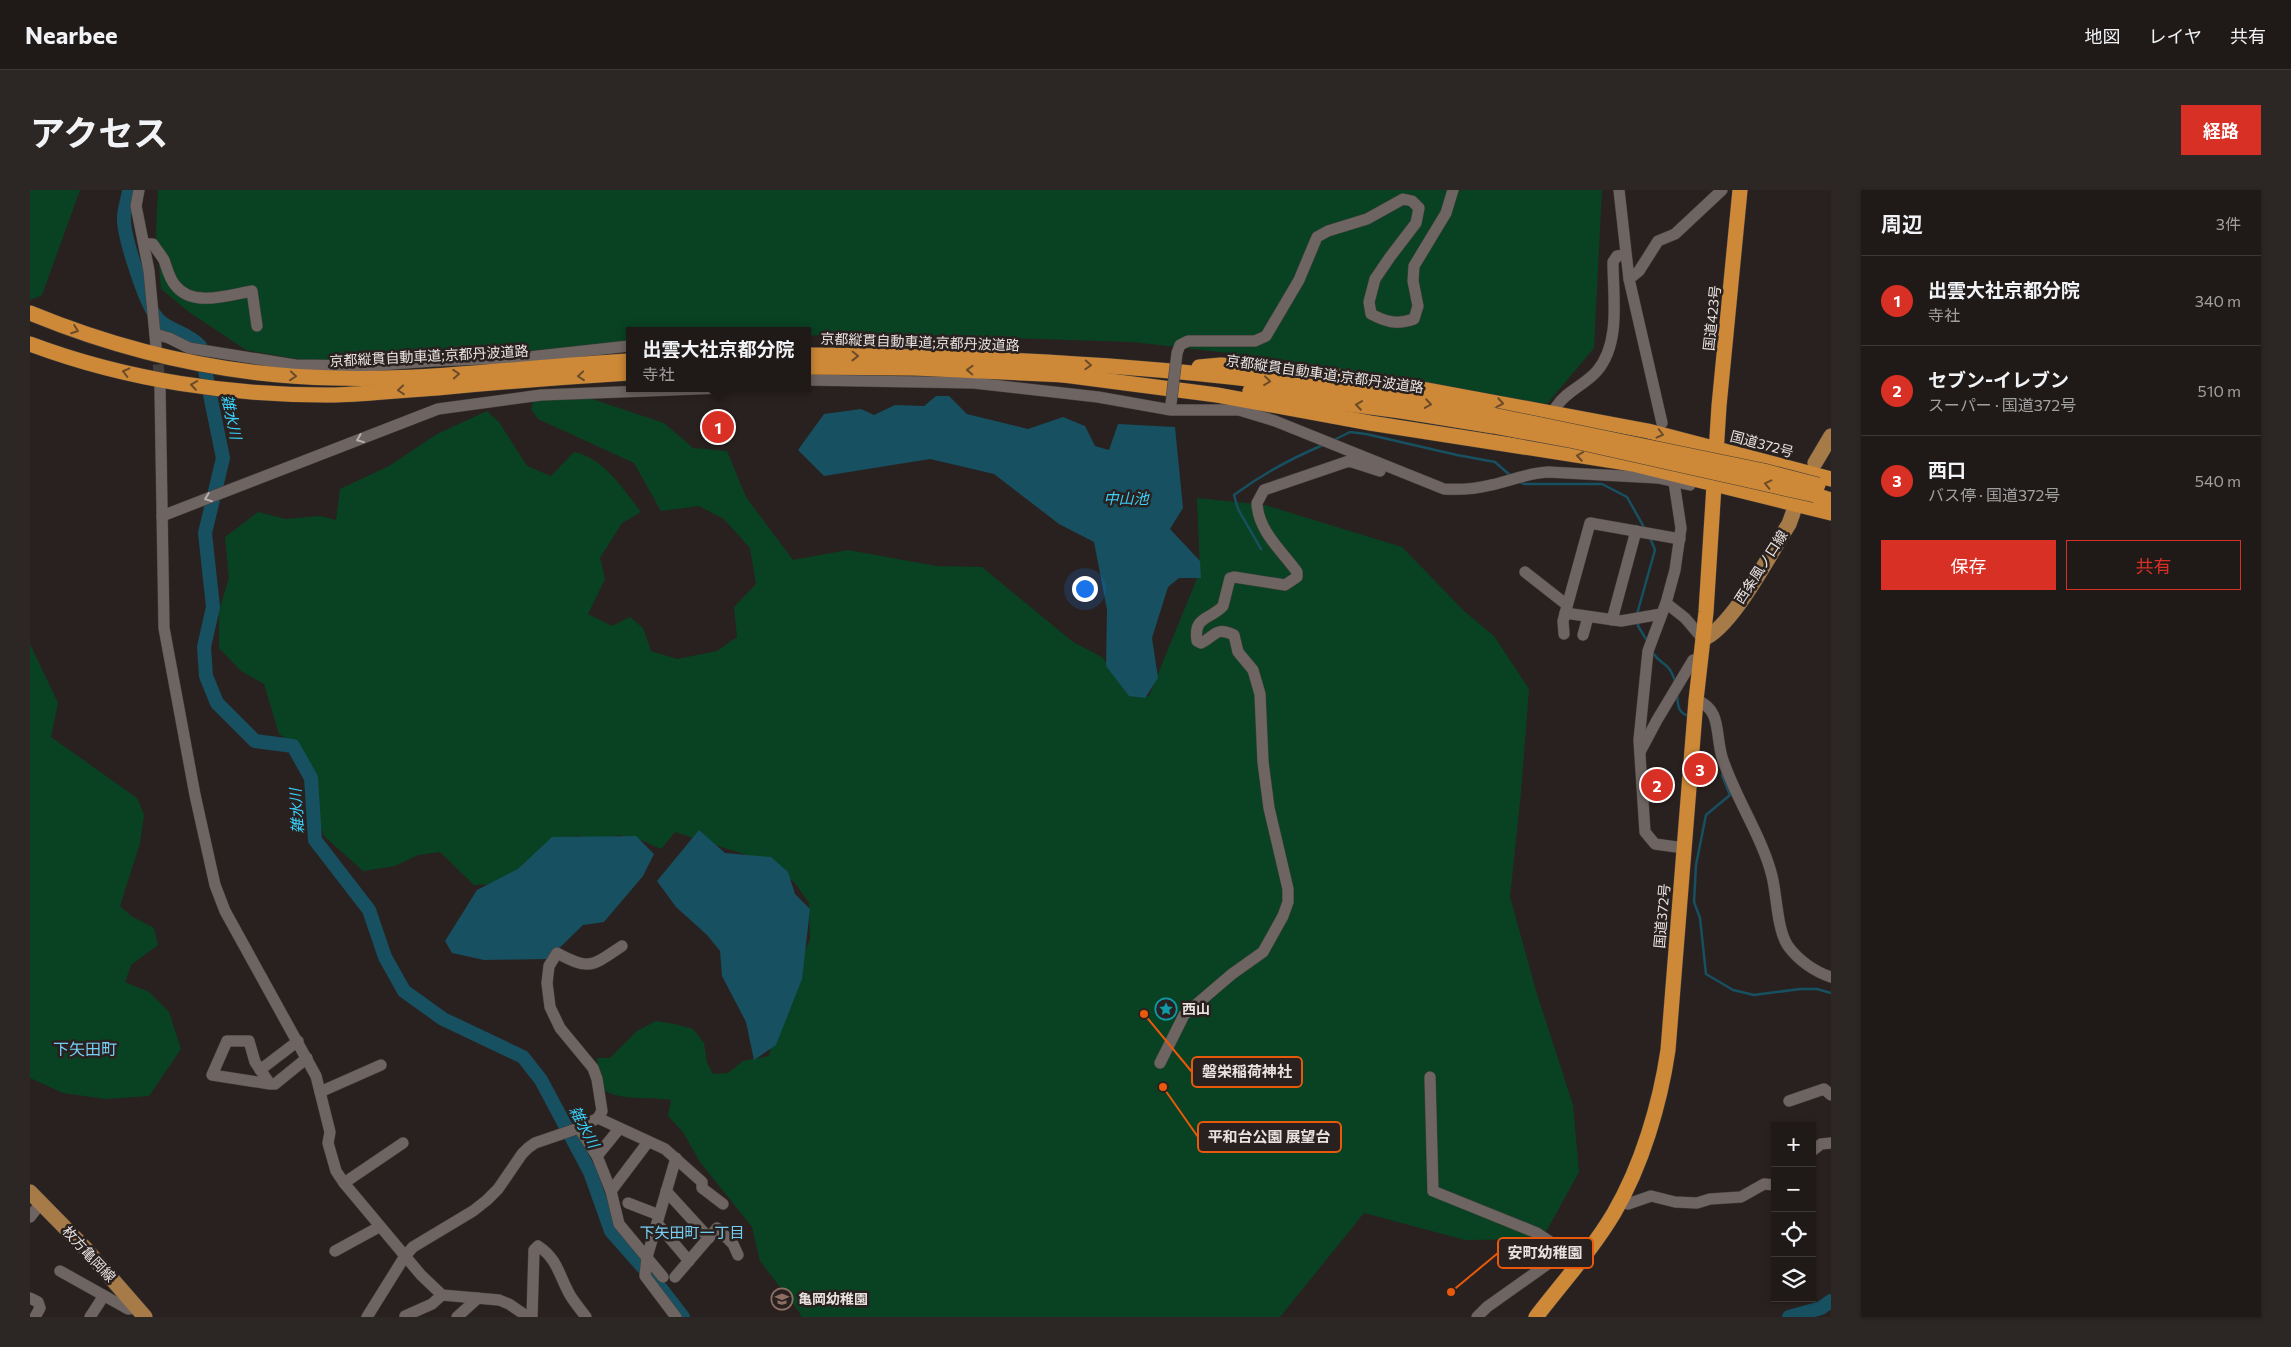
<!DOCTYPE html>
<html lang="ja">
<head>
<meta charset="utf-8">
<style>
	body { margin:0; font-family:Commissioner,"Noto Sans JP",sans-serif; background:#2c2624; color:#f1f3f6 }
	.controls { position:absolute; right:15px; bottom:15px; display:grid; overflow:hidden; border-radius:0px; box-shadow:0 1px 4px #0004 }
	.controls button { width:45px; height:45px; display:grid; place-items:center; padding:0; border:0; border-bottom:1px solid #3c3836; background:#1f1917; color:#f1f3f6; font:25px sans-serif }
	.you { position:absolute; left:1054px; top:398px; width:18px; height:18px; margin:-12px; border:4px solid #fff; border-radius:50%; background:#1a73e8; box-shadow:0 0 0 8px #1a73e833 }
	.badge { display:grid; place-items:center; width:32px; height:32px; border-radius:50%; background:#d93025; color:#fff; font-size:16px; font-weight:700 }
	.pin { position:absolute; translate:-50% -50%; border:2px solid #fff; box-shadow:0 1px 5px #0006 }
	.popup { position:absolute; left:596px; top:137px; width:185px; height:65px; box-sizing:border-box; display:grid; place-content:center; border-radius:0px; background:#1f1917; filter:drop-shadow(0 1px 4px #0005); font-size:16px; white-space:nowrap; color:#a1a0a1 }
	.popup b { font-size:19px; color:#f1f3f6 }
	.popup::after { content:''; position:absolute; left:50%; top:100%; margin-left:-10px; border:10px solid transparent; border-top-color:#1f1917 }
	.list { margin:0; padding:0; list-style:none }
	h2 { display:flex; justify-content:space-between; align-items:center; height:65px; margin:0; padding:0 20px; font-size:21px }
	h2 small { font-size:16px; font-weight:400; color:#a1a0a1 }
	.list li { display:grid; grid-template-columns:32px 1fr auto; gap:15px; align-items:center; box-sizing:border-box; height:90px; padding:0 20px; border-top:1px solid #3c3836 }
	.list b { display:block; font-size:19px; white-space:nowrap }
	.list p { margin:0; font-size:16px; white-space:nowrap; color:#a1a0a1 }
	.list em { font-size:16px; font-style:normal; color:#a1a0a1 }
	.actions { display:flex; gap:10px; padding:15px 20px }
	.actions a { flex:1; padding:11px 0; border:1px solid #d93025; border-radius:0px; text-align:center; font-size:18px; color:#d93025 }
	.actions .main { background:#d93025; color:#fff }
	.icon { flex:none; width:28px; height:28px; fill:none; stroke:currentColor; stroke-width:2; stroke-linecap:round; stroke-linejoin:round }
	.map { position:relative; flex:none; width:1801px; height:1127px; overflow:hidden; border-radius:0px }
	header { display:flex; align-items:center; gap:30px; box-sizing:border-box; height:70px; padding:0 25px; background:#1f1917; border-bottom:1px solid #3c3836 }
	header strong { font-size:24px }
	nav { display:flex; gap:28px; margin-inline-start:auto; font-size:18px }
	.intro { display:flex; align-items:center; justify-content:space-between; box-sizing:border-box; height:120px; padding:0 30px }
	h1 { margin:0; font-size:35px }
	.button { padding:12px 22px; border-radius:0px; background:#d93025; color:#fff; font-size:18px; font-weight:700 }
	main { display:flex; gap:30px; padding:0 30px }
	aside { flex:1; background:#1f1917; border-radius:0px; box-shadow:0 1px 4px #0004 }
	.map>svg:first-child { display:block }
	.green { fill:#094223 }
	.water { fill:#175060 }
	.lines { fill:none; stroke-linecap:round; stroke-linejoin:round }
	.stream { stroke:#175060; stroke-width:2.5 }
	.river { stroke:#175060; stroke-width:14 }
	.minor-tunnel { stroke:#463e3c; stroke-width:11; stroke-dasharray:11 5.5; stroke-linecap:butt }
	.minor-casing { stroke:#443f3c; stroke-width:12 }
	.major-casing { stroke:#443f3c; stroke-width:16 }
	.highway-casing { stroke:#443f3c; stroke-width:16 }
	.minor { stroke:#6e6562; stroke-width:11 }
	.major { stroke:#a77b48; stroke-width:15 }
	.highway { stroke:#cd8937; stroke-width:15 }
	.minor-bridge-casing { stroke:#443f3c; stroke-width:12; stroke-linecap:butt }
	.highway-bridge-casing { stroke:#443f3c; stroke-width:16; stroke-linecap:butt }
	.minor-bridge { stroke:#6e6562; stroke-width:11 }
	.highway-bridge { stroke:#cd8937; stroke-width:15 }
	.oneway { stroke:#6b4b29 }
	.oneway2 { stroke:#b7b0ae }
	.labels { text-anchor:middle; stroke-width:5; stroke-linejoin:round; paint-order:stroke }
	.street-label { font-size:14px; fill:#e7e2e0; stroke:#29211f }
	.poi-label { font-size:14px; font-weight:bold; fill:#e7e2e0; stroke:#29211f; text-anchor:start }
	.water-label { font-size:15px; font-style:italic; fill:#38d2fc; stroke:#29211f }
	.neighbourhood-label { font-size:15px; fill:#76cff3; stroke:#29211f }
	.quarter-label { font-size:16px; fill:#76cff3; stroke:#29211f }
	.leader { fill:none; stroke:#e8590c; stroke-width:2 }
	.callout-dot { fill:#e8590c; stroke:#29211f; stroke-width:2 }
	.callout { fill:#29211f; stroke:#e8590c; stroke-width:2 }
	.callout-label { font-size:15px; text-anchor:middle; font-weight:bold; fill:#e7e2e0 }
</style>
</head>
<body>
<header>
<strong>Nearbee</strong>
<nav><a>地図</a><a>レイヤ</a><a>共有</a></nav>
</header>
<div class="intro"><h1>アクセス</h1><a class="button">経路</a></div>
<main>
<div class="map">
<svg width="1801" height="1127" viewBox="0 0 1801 1127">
	<rect width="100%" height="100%" fill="#29211f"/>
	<g class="green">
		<polygon points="0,0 50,0 12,105 0,110"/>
		<polygon points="128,0 1572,0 1564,158 1517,214 1242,168 1103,152 819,143 777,146 777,141 599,141 599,152 357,173 267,169 216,160 159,122 131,99 126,43"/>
		<path d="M550 205 634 233 663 258 697 261 716 307 763 370 818 360 906 376 952 377 1043 452 1072 467 1097 503 1119 506 1170 381 1167 308 1235 315 1372 357 1434 421 1464 446 1499 499 1491 602 1480 707 1506 801 1543 915 1549 982 1512 1049 1435 1050 1334 1023 1250 1127H771L770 1123 730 1071 722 1037 670 972 653 942 638 926 641 910C617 906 591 912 570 898L567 868H580L607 841 626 831 645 834 663 839 674 853 677 873 683 884 698 883 713 871 739 866 748 827 780 749 779 713 765 693 739 672 645 642 631 659 611 650 589 645 570 650 546 646 463 694 444 695 410 662 388 665 365 676 333 681 294 646 288 628V593L271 558 249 544 234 494 211 481 189 458V421L199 388 195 347 228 322 256 329 290 326 306 330 310 299 359 276 407 244 457 221 469 232 497 276 521 286 544 262C574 268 593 299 611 322L592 333 570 368 575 389 558 424 582 436 600 427 613 438 621 461 647 469 687 461 707 447 704 417 726 394 720 358 694 329 669 316 631 321 604 273 508 229 501 219 504 210Z"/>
		<polygon points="0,454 28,513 21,547 107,608 114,625 110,653 90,716 101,726 124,738 128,755 101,775 95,792 119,802 139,822 151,859 119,906 76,909 33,903 0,888"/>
	</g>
	<g class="water">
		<polygon points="906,206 919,206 937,224 998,239 1033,227 1055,236 1065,256 1079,260 1088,234 1145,237 1153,318 1140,339 1170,371 1171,388 1149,388 1138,397 1122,448 1128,488 1115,508 1099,506 1076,476 1077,420 1064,352 1029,334 964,284 900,269 794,286 768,260 794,224 831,219 844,225 865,215 894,216"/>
		<polygon points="669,640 695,663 741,667 758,682 765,704 780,719 772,789 746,855 724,870 716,832 692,786 690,761 677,745 646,717 627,691"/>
		<polygon points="606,646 624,664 613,686 574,732 553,735 518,769 454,770 422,763 415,751 447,700 488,679 522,647"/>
	</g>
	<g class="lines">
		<g class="stream">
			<polyline points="1302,251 1320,242 1336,244 1427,265 1465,272 1481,286"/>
			<polyline points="1490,292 1495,294 1572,294 1597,307 1615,339"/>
			<path d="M1231 359 1208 319 1204 305C1231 285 1262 268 1293 255"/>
			<polyline points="1607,424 1625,360 1620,348"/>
			<polyline points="1608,432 1608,436 1616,449"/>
			<path d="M1623 463C1632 477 1638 470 1645 491"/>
			<path d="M1647 504C1648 514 1647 523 1659 526"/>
			<polyline points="1692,585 1700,605 1676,625 1666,675 1664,712 1670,728 1676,784 1703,800 1724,805 1770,799 1787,799 1801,803"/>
		</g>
		<g class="river">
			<path d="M99 0C98 10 93 21 94 31 95 49 117 122 131 132 144 142 159 144 170 156L193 268 175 343 183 417 174 457 176 486 187 513 225 551 263 556 281 588 285 650 339 720 355 767 374 801 413 829 493 867 511 890 560 982 581 1041 626 1092 653 1127"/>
			<polyline points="1759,1127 1791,1118 1801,1111"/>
		</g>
		<polyline class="minor-tunnel" points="127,158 130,197"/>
		<g class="minor-casing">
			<g id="minor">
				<polyline points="109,0 106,16 119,81 126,156"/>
				<polyline points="1589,0 1599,89 1632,233"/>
				<path d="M115 54H123C126 59 131 65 134 70 137 78 139 88 145 95 162 118 199 105 222 101L227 136"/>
				<polyline points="1599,89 1609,81 1628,51 1645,44 1692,0"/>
				<polyline points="125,144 139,148 159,158 265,175 336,176 403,171 499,167 599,156"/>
				<path d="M1147 163 1150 155 1158 151H1225L1236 146 1269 90 1287 47 1298 41 1337 29 1373 9 1382 11 1389 18 1386 33 1360 67 1345 89 1339 112 1341 124C1356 132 1367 135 1384 129L1388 116 1383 91 1384 76 1416 23 1423 0"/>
				<path d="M777 190 944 193 1068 207 1141 220H1209L1245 231 1414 299C1430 300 1445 299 1461 295 1480 291 1497 283 1518 282L1628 288 1660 295"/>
				<polyline points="130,198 134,438 165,605 185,695 195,721 286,886 300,942 298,953 306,981 314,993 391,1085 412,1105 469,1110 479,1114 498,1127"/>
				<path d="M1526 217C1536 201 1555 195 1567 181 1591 153 1583 107 1583 72L1587 66 1595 65"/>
				<polyline points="1644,292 1651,338 1645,380 1636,413 1618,461 1609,550 1615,642 1625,654 1654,658"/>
				<polyline points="132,326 408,219 511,205 693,198"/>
				<polyline points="1495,382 1537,415"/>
				<polyline points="1636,413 1655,428 1673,449"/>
				<polyline points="1535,423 1591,431 1631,424"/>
				<polyline points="1582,430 1606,341"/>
				<polyline points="1534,444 1533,431 1560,333 1650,349"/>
				<polyline points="1553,445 1558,427"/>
				<path d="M1666 510C1692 519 1685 544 1692 567 1705 608 1732 646 1742 686 1747 706 1747 740 1758 756 1768 770 1785 782 1801 787"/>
				<polyline points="1610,562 1627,530 1663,470 1671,468"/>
				<path d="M1130 873 1154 825 1202 784 1233 762 1253 726 1258 712V699L1239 618 1233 572 1230 504 1223 480 1208 462 1204 445C1185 436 1186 446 1171 453L1167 451C1163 426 1180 430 1193 416L1200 388 1204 387 1255 395 1267 387V382C1252 361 1228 341 1227 313L1234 300 1319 271 1350 281"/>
				<polyline points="230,880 268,851"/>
				<polyline points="1400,887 1403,1001 1507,1043 1549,1071"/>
				<polyline points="240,894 225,872 219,851 197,851 182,885 240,894 245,894 277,868"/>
				<polyline points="290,902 351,875"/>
				<polyline points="1759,911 1794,899 1801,905"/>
				<polyline points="568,928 635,959 672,992 672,998 693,1014"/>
				<polyline points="549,938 567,966 581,1001 589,1034 633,1087"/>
				<polyline points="1782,961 1791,954 1801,953"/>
				<polyline points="567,966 589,939"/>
				<polyline points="646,968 617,1067 615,1086 646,1127"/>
				<polyline points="314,993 373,953"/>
				<polyline points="581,1001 618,952"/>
				<polyline points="636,1001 679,1048"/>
				<polyline points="1590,1012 1598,1014 1621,1006 1645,1012 1667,1013 1680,1009 1711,1007 1734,994 1745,995"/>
				<polyline points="598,1013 629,1025"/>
				<polyline points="0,1027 11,1013"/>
				<polyline points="627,1033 659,1071"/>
				<polyline points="305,1061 349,1037"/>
				<polyline points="30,1081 98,1119 108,1118"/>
				<polyline points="645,1087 687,1038 703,1054 708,1065"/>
				<polyline points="0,1108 8,1112 10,1118 5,1127"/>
				<polyline points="375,1126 402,1114 412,1105"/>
				<polyline points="60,1127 73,1107"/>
				<path d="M337 1127 375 1066 383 1057 443 1021 457 1010 468 999 492 964 498 958 505 953 549 938 568 928 572 921 567 889 563 878 530 838 520 817 517 793 519 776 527 763C560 781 562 776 592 756"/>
				<polyline points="427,1127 448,1108"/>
				<path d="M502 1127 504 1060 508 1056C528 1069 529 1086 540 1105 544 1112 551 1120 556 1127"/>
				<polyline points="1447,1127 1457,1117 1536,1061"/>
			</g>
		</g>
		<g class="major-casing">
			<g id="major">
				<polyline points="1785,273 1801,246"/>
				<path d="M1673 449C1702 438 1741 362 1759 334L1763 323"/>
				<polyline points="0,1002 55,1058 115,1127"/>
			</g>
		</g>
		<g class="highway-casing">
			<g id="highway">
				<path d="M0 123C97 163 200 186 305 188 403 191 501 176 599 171"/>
				<path d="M0 154C96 190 202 206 305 205 339 204 373 200 407 198 471 192 535 187 599 183"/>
				<path d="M777 165C886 166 995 169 1104 178 1225 187 1344 205 1463 225"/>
				<polyline points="777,177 885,178 1035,185"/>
				<polyline points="1169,177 1191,175 1298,185 1387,198 1618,241 1801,289"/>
				<polyline points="1026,184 1187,205 1340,233 1603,274 1801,323"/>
				<polyline points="1220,201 1371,221 1463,236"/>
				<polyline points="1785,305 1801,310"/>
				<path d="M1506 1127C1532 1093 1562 1060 1584 1023 1612 975 1630 914 1638 860L1666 510 1676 422 1689 216 1710 0"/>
			</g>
		</g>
		<use href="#minor" class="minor"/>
		<use href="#major" class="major"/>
		<use href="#highway" class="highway"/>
		<g class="minor-bridge-casing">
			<polyline id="minor-bridge" points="1141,214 1147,163"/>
		</g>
		<g class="highway-bridge-casing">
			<g id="highway-bridge">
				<polyline points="1463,225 1734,281 1788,295"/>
				<polyline points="1463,236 1544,251 1785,305"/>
			</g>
		</g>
		<use href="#minor-bridge" class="minor-bridge"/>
		<use href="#highway-bridge" class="highway-bridge"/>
	</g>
	<defs><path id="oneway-chevron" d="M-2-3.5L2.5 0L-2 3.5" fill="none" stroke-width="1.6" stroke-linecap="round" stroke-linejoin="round" transform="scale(1.25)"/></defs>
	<g class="oneway">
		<use href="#oneway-chevron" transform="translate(45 140) rotate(20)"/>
		<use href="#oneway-chevron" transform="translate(825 166) rotate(1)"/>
		<use href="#oneway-chevron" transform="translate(1058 175) rotate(3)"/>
		<use href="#oneway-chevron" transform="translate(940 180) rotate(-178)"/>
		<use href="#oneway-chevron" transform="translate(96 182) rotate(-166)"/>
		<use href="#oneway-chevron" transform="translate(426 184) rotate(-4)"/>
		<use href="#oneway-chevron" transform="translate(263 186) rotate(5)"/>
		<use href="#oneway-chevron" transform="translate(551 186) rotate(175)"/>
		<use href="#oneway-chevron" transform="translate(1237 191) rotate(6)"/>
		<use href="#oneway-chevron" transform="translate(164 195) rotate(-172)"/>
		<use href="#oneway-chevron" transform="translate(371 200) rotate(175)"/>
		<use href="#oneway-chevron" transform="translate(1470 213) rotate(10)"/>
		<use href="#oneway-chevron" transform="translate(1398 214) rotate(9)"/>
		<use href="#oneway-chevron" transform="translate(1329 215) rotate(-172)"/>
		<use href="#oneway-chevron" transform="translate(1630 244) rotate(14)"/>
		<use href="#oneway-chevron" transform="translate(1550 266) rotate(-171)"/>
		<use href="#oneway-chevron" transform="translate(1738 294) rotate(-167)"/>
	</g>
	<g class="oneway2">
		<use href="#oneway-chevron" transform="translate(330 249) rotate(158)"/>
		<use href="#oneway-chevron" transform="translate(178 308) rotate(159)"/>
	</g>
	<defs>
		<g id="sight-ring" transform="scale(1.125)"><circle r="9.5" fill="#29211f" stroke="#0f9aa8" stroke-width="1.5"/><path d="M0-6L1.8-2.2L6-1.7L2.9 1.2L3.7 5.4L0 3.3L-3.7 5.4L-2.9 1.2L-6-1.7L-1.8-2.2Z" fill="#0f9aa8"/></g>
		<g id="school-ring" transform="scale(1.125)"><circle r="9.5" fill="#29211f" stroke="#8d6e63" stroke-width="1.5"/><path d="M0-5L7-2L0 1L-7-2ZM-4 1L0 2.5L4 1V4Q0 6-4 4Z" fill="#8d6e63"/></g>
	</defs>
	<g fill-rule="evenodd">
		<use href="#sight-ring" x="1136" y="819"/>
		<use href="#school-ring" x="752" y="1109"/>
	</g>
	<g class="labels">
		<g class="street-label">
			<text transform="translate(1682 128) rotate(-84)" y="5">国道423号</text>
			<text transform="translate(890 152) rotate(2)" y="5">京都縦貫自動車道;京都丹波道路</text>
			<text transform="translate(399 166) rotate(-3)" y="5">京都縦貫自動車道;京都丹波道路</text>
			<text transform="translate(1295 184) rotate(8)" y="5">京都縦貫自動車道;京都丹波道路</text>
			<text transform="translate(1732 254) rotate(15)" y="5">国道372号</text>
			<text transform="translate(1731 377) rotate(-57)" y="5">西条風ノ口線</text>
			<text transform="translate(1632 726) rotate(-85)" y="5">国道372号</text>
			<text transform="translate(59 1064) rotate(47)" y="5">枚方亀岡線</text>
		</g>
		<g class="poi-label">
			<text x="1152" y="824">西山</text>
			<text x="768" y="1114">亀岡幼稚園</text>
		</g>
		<g class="water-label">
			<text transform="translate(201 227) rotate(78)" y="5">雑水川</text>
			<text x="1096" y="314">中山池</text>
			<text transform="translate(267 621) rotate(-93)" y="5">雑水川</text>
			<text transform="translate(554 937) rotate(62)" y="5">雑水川</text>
		</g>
		<g class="neighbourhood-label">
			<text x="662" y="1048">下矢田町一丁目</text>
		</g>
		<g class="quarter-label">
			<text x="55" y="865">下矢田町</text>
		</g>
	</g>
	<path class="leader" d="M1114 824L1162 882M1133 897L1168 947M1421 1102L1468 1063"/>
	<g class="callout-dot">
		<circle cx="1114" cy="824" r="5"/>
		<circle cx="1133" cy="897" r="5"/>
		<circle cx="1421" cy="1102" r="5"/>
	</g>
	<g class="callout">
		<rect x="1162" y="867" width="110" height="30" rx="5"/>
		<rect x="1168" y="932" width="143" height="30" rx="5"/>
		<rect x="1468" y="1048" width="95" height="30" rx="5"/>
	</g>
	<g class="callout-label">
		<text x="1217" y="887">磐栄稲荷神社</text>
		<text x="1239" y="952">平和台公園 展望台</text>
		<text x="1515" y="1068">安町幼稚園</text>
	</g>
</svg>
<div class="controls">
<button>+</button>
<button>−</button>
<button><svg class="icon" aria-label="locate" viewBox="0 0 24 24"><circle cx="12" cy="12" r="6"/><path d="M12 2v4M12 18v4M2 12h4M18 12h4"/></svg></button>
<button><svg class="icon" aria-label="layers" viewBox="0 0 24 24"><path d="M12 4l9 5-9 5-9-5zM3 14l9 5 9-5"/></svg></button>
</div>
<div class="you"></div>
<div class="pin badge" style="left:688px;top:237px">1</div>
<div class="popup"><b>出雲大社京都分院</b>寺社</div>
<div class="pin badge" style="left:1627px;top:595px">2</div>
<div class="pin badge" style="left:1670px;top:579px">3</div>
</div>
<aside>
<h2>周辺<small>3件</small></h2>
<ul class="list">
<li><span class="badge">1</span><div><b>出雲大社京都分院</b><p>寺社</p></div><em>340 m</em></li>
<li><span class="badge">2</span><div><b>セブン-イレブン</b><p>スーパー · 国道372号</p></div><em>510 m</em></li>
<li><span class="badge">3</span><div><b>西口</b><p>バス停 · 国道372号</p></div><em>540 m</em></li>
</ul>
<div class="actions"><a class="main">保存</a><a>共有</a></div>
</aside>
</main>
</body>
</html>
